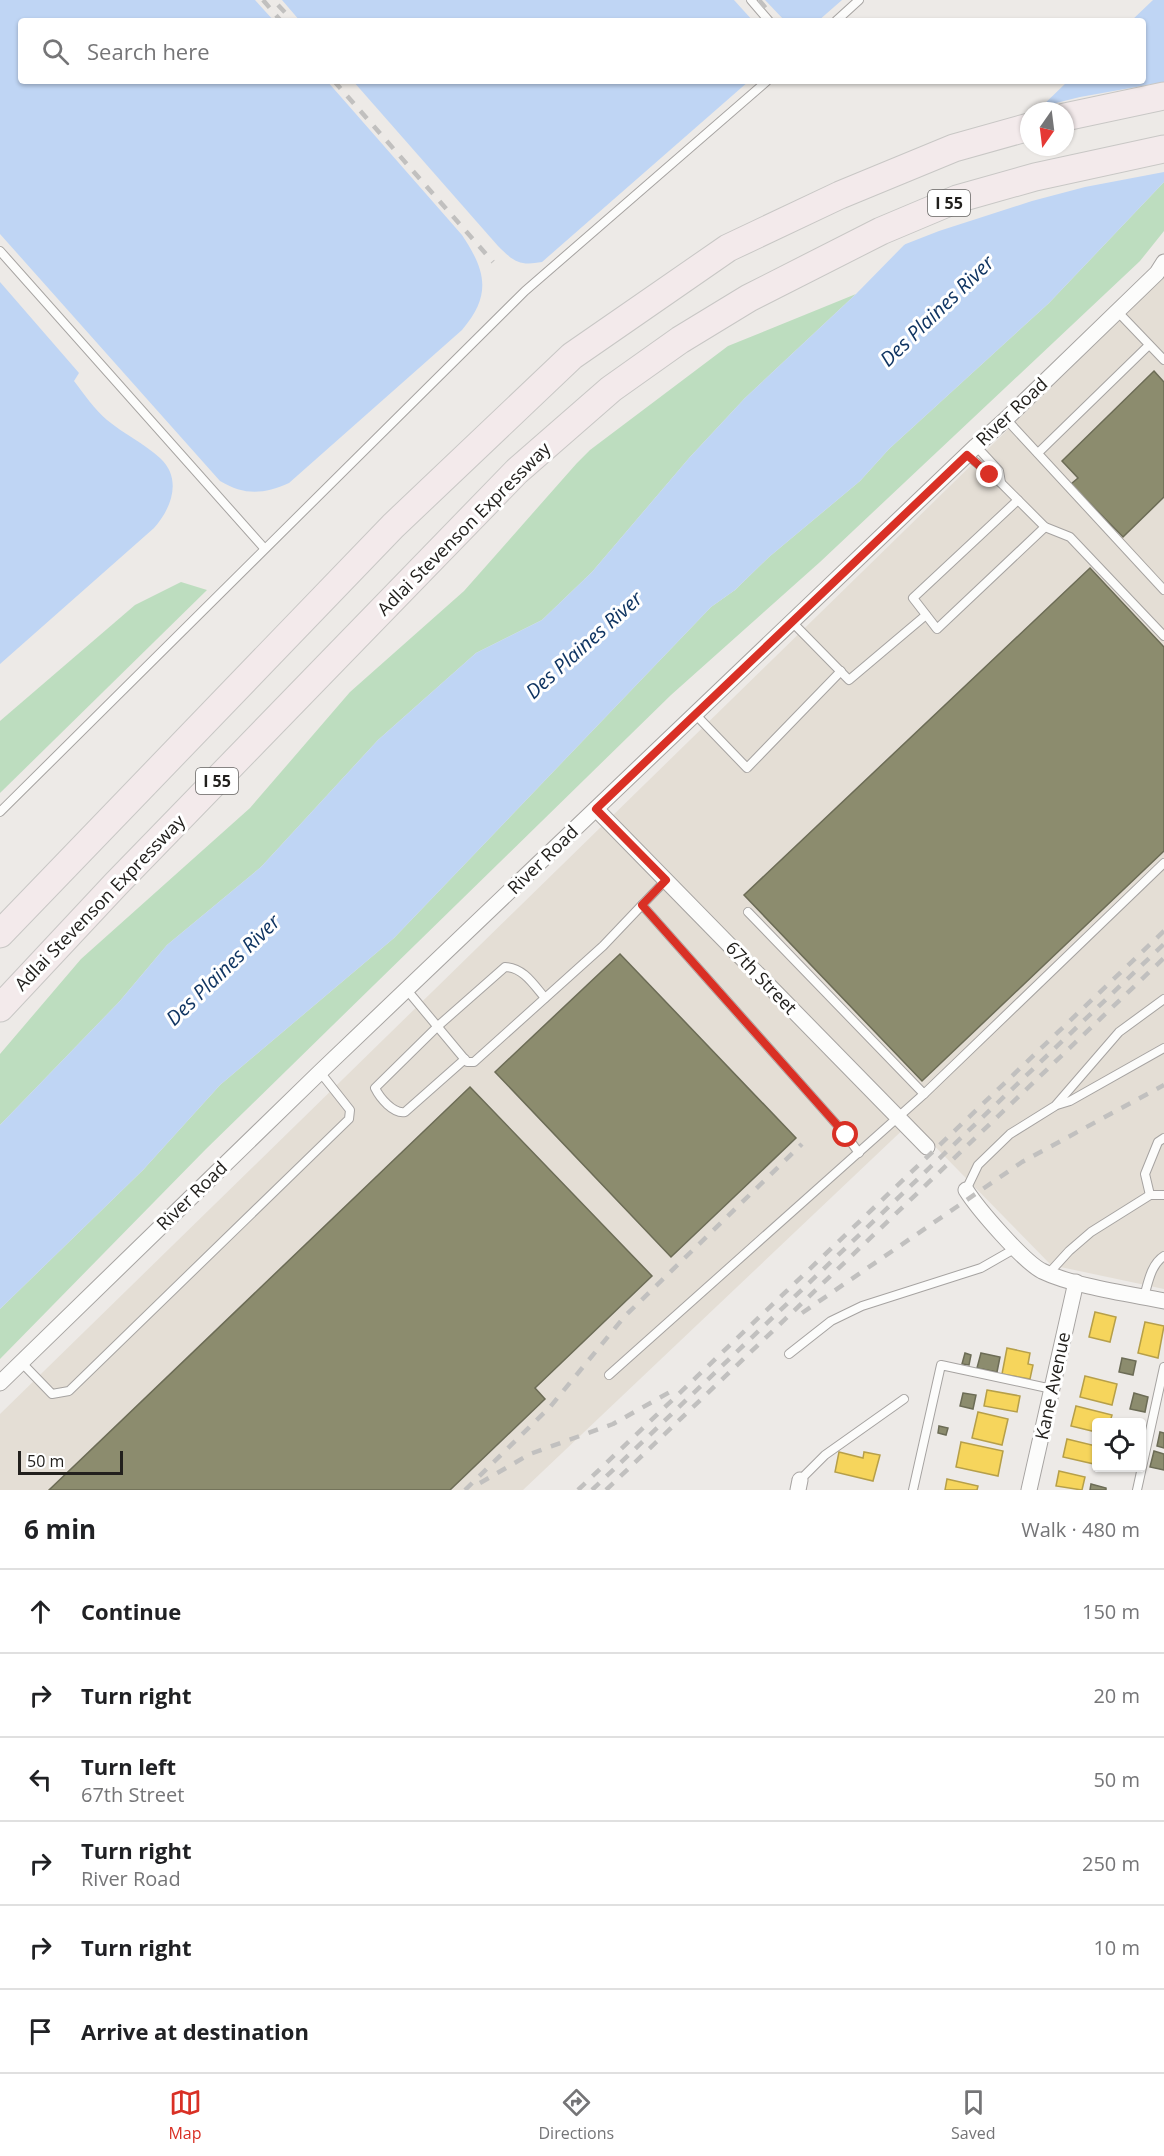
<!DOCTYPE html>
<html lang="en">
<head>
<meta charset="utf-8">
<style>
	body { margin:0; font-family:"Open Sans",sans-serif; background:#f2f2f2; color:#202124 }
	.controls { position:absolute; right:18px; bottom:18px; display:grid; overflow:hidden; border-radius:6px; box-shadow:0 2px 4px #0004 }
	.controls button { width:54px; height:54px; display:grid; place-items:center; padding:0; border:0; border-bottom:2px solid #e0e0e0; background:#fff; color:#202124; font:30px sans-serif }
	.compass { position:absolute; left:1020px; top:102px; width:54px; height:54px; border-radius:50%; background:#fff; box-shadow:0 2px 4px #0004; rotate:194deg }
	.scale { position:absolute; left:18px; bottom:15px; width:105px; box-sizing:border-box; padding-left:6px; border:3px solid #22201d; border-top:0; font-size:16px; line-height:21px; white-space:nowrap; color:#22201d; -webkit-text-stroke:4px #fff; paint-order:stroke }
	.stop { position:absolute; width:18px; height:18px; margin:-14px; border:4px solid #d93025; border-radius:50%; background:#fff }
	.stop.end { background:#d93025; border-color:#fff; box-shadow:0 2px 6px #0008 }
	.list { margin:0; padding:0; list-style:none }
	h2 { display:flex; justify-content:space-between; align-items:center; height:78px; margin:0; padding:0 24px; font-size:26px }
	h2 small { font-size:20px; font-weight:400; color:#757577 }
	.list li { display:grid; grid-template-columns:39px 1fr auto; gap:18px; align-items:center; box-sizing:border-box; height:84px; padding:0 24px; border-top:2px solid #e0e0e0 }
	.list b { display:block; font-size:22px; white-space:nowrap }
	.list p { margin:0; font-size:20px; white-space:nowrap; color:#757577 }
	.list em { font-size:20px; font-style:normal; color:#757577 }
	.icon { flex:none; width:33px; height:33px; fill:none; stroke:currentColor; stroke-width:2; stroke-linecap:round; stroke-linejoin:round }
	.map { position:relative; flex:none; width:1164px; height:1490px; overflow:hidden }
	.search { position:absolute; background:#fff; box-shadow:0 2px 4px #0004; left:18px; right:18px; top:18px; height:66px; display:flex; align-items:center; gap:15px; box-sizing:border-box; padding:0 21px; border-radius:6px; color:#757577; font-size:22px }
	.sheet { height:582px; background:#fff }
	nav { display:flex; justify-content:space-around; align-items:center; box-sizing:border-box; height:84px; border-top:2px solid #e0e0e0; background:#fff; font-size:16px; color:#757577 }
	nav a { display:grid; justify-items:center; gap:3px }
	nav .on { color:#d93025 }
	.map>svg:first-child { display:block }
	.built { fill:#e4ded5 }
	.green { fill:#bdddbf }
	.water { fill:#bfd5f4 }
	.pier { fill:#edeae7 }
	.homes { fill:#f6d55c; stroke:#b69f49; stroke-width:1.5 }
	.industry { fill:#8c8c6e; stroke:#6c6c56; stroke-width:1.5 }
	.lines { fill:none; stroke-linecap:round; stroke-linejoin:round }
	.lane-casing { stroke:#a6a3a1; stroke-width:10 }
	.street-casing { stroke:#a6a3a1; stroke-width:17 }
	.highway-casing { stroke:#c8c7c5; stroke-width:29 }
	.lane { stroke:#fcfcfb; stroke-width:8 }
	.street { stroke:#fcfcfb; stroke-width:15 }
	.highway { stroke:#f3eaeb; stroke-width:27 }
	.rail { stroke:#c1c0bf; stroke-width:4.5; stroke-dasharray:10 10; stroke-linecap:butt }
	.route { stroke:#d93025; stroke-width:8 }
	.labels { text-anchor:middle; stroke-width:6; stroke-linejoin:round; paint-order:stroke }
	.shield { fill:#fff; stroke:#646361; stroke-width:1.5 }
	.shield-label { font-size:16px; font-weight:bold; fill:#22201d }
	.street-label { font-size:18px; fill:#22201d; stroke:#fff }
	.water-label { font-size:20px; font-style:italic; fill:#103562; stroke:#fff }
</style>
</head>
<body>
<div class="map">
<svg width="1164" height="1490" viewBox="0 0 1164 1490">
	<rect width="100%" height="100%" fill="#edeae7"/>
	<polygon class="built" points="1164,277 1164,1289 1051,1265 911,1122 523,1490 0,1490 0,1414"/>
	<g class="green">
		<polygon points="1164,182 1164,231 1140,261 820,562 671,695 206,1149 0,1359 0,1309 143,1170 220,1085 394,938 711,607 735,590 769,557 860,481 889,449 1049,303"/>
		<polygon points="856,294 745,398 690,457 592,572 542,620 476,653 378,740 261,867 167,945 119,1002 0,1125 0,1054 81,959 250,808 350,692 464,591 577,463 590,450 728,346"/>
		<polygon points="181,582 207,590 0,793 0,721 135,605"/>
	</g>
	<g class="water">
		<path d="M0 0H255L274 21H21V81H327L462 235C486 271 492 295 462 330L289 483C264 494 245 496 220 481L0 234Z"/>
		<polygon points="282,0 734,0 753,21 300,21"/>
		<polygon points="765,0 842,0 818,21 785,21"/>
		<polygon points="1153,0 1164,0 1164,182 1049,303 889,449 860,481 769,557 735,590 711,607 394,938 220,1085 143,1170 0,1309 0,1125 119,1002 167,945 261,867 378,740 476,653 542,620 592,572 690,457 745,398 856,294 1005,142 1029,147 1065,147 1065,111 1037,111 1068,81 1143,81 1143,21 1131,21"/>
		<path d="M353 81H749L542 262C520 266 514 262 498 246Z"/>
		<path d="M0 282 79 373 74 381C84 394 95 410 107 420 124 434 145 444 160 458 183 479 171 509 154 528L0 664Z"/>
	</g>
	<polygon class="pier" points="1164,82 1164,172 1085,187 1032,201 939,231 898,247 1029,116 1029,147 1065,147 1065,111 1034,111 1036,108 1080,97"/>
	<g class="homes">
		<polygon points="1095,1312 1116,1317 1110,1342 1089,1337"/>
		<polygon points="1145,1322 1164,1326 1158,1358 1138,1353"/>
		<polygon points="1007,1348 1030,1353 1028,1364 1033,1365 1030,1379 1002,1374"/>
		<polygon points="1085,1376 1117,1384 1112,1405 1080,1397"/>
		<polygon points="987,1390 1020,1396 1017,1412 984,1406"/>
		<polygon points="1076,1406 1112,1415 1110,1422 1096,1422 1096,1432 1071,1426"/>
		<polygon points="978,1412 1008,1419 1002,1445 972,1438"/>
		<polygon points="1067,1439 1096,1446 1094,1464 1063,1457"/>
		<polygon points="961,1442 1003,1451 998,1476 956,1467"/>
		<polygon points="839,1452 863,1458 864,1452 880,1455 873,1481 835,1472"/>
		<polygon points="1059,1471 1085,1477 1082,1490 1056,1486"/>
		<polygon points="947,1479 978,1486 977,1490 945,1490"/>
	</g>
	<g class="industry">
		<polygon points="1154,371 1164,382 1164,497 1123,537 1071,484 1078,478 1062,461"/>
		<polygon points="1090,568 1164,647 1164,851 922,1081 744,895"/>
		<polygon points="620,954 796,1138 671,1257 495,1072"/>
		<polygon points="470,1087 652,1276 535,1388 545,1399 450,1490 49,1490"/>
		<polygon points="965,1353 971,1355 969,1365 962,1364"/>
		<polygon points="981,1353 1000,1357 997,1372 977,1368"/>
		<polygon points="1122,1358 1136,1361 1133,1375 1119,1372"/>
		<polygon points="963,1393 976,1395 973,1409 960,1406"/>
		<polygon points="1134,1393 1148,1397 1145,1412 1130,1409"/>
		<polygon points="939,1426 948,1428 946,1435 938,1433"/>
		<polygon points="1160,1432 1164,1433 1164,1448 1157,1446"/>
		<polygon points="1154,1451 1164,1454 1164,1470 1150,1467"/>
		<polygon points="1091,1484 1106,1488 1106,1490 1090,1490"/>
	</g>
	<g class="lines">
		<g class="lane-casing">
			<g id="lane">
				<polyline points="751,0 769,21"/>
				<polyline points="836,21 859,0"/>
				<polyline points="0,251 264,548"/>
				<polyline points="1117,311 1164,360"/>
				<polyline points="1006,419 1164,590"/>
				<polyline points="1038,453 1149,345"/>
				<polyline points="967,455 1001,483 999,471 976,446"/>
				<polyline points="1001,483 1045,527 1070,537 1164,636"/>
				<polyline points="1018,500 913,598 937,629 1045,527"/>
				<polyline points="792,622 849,680 926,615"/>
				<polyline points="695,714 747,768 841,671"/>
				<polyline points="0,812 525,291 767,81"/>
				<polyline points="642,905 666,880"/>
				<polyline points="748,912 924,1094 1164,863"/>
				<polyline points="407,990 467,1062 474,1062 603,946 642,905 846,1135 859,1153"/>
				<path d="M465 1059 405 1112C393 1114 380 1098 375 1088L438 1026 505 967C523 967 534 985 545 998"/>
				<polyline points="1057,1105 1070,1101 1164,1048"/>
				<polyline points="966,1190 978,1165 1010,1134 1055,1106 1119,1032 1164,999"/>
				<polyline points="1150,1195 1145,1174 1158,1142 1164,1138"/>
				<polyline points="1049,1273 1069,1251 1091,1232 1150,1195 1164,1195"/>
				<path d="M1144 1297C1148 1283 1151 1264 1164 1256"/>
				<polyline points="789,1354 831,1321 862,1306 981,1268 1016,1248"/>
				<polyline points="21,1362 52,1394 69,1391 349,1119 350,1110 320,1072"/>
				<polyline points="609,1375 924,1094"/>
				<polyline points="800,1480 825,1455 904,1399"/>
				<polyline points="913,1490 941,1365 1052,1389"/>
				<polyline points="1137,1490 1164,1367"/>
			</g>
		</g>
		<g class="street-casing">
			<g id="street">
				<polyline points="596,809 927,1147"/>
				<path d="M966 1190C978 1209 1023 1261 1042 1271 1073 1286 1129 1294 1164 1301"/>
				<polyline points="0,1383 320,1072 976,446 1006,419 1157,273 1164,262"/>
				<polyline points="798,1490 800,1480"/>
				<polyline points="1029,1490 1076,1282"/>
			</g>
		</g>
		<g class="highway-casing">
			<g id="highway">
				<polyline points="1065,117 1164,96"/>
				<polyline points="0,934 393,526 572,356 728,248 840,195 954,148 1029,127"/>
				<polyline points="0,1008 116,884 517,471 611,389 680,340 749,298 881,231 957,199 1035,177 1164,149"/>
			</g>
		</g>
		<use href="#lane" class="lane"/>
		<use href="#street" class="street"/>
		<use href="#highway" class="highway"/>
		<g class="rail">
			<polyline points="263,0 281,21"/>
			<polyline points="759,0 770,13"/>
			<polyline points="278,5 293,21"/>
			<polyline points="334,81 493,262"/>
			<polyline points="802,1313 1022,1162 1164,1085"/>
			<polyline points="480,1483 530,1454 613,1424 677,1388"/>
			<polyline points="465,1490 550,1407 625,1316 802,1144"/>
			<polyline points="578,1490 1164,931"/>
			<polyline points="592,1490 1164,944"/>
			<polyline points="606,1490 1164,958"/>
		</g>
	</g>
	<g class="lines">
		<polyline class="route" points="846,1135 642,905 666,880 596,809 967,455 990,475"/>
	</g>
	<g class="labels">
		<g class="shield">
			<rect x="928" y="190" width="42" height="26" rx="4.5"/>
			<rect x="196" y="768" width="42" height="26" rx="4.5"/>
		</g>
		<g class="shield-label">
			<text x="949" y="209">I 55</text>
			<text x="217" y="787">I 55</text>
		</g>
		<g class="street-label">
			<text transform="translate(1012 412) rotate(-43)" y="6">River Road</text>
			<text transform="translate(464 529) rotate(-45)" y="6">Adlai Stevenson Expressway</text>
			<text transform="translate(543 860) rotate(-44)" y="6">River Road</text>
			<text transform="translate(100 903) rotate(-46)" y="6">Adlai Stevenson Expressway</text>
			<text transform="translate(761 978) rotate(46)" y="6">67th Street</text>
			<text transform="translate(192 1196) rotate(-44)" y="6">River Road</text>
			<text transform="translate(1053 1386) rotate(-78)" y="6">Kane Avenue</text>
		</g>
		<g class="water-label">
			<text transform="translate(937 311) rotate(-44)" y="7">Des Plaines River</text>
			<text transform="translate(584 645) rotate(-42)" y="7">Des Plaines River</text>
			<text transform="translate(223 970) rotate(-44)" y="7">Des Plaines River</text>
		</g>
	</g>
</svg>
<div class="controls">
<button><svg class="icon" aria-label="locate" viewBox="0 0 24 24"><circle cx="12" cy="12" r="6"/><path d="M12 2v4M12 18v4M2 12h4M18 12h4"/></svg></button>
</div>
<svg class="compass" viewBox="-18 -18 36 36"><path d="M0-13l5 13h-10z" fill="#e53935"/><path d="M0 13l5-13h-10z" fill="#757577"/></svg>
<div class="scale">50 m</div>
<div class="stop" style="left:846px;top:1135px"></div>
<div class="stop end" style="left:990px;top:475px"></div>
<div class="search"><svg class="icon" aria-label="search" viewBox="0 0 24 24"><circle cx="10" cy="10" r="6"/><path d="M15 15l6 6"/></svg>Search here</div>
</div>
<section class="sheet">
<h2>6 min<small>Walk · 480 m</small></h2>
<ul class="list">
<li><svg class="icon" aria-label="ahead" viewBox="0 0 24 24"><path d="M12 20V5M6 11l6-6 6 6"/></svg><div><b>Continue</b></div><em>150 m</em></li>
<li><svg class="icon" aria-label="right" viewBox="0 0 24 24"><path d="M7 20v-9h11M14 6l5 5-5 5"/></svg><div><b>Turn right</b></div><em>20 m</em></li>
<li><svg class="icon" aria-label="left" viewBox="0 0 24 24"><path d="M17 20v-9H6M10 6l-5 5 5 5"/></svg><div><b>Turn left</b><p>67th Street</p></div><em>50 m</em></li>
<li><svg class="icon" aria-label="right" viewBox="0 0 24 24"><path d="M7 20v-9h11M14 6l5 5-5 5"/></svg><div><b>Turn right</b><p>River Road</p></div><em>250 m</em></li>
<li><svg class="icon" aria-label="right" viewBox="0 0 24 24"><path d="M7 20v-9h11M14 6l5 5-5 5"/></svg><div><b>Turn right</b></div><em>10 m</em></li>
<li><svg class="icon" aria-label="arrive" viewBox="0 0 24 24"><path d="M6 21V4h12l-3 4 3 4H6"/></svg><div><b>Arrive at destination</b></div></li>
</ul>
</section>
<nav>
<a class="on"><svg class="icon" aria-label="map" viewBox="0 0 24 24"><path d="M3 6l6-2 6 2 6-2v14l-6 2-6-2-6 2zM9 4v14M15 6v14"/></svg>Map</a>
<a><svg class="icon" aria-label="directions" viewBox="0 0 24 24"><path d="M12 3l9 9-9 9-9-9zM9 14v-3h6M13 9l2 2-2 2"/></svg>Directions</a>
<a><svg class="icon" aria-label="saved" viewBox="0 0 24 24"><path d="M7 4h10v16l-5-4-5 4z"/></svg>Saved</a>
</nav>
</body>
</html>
